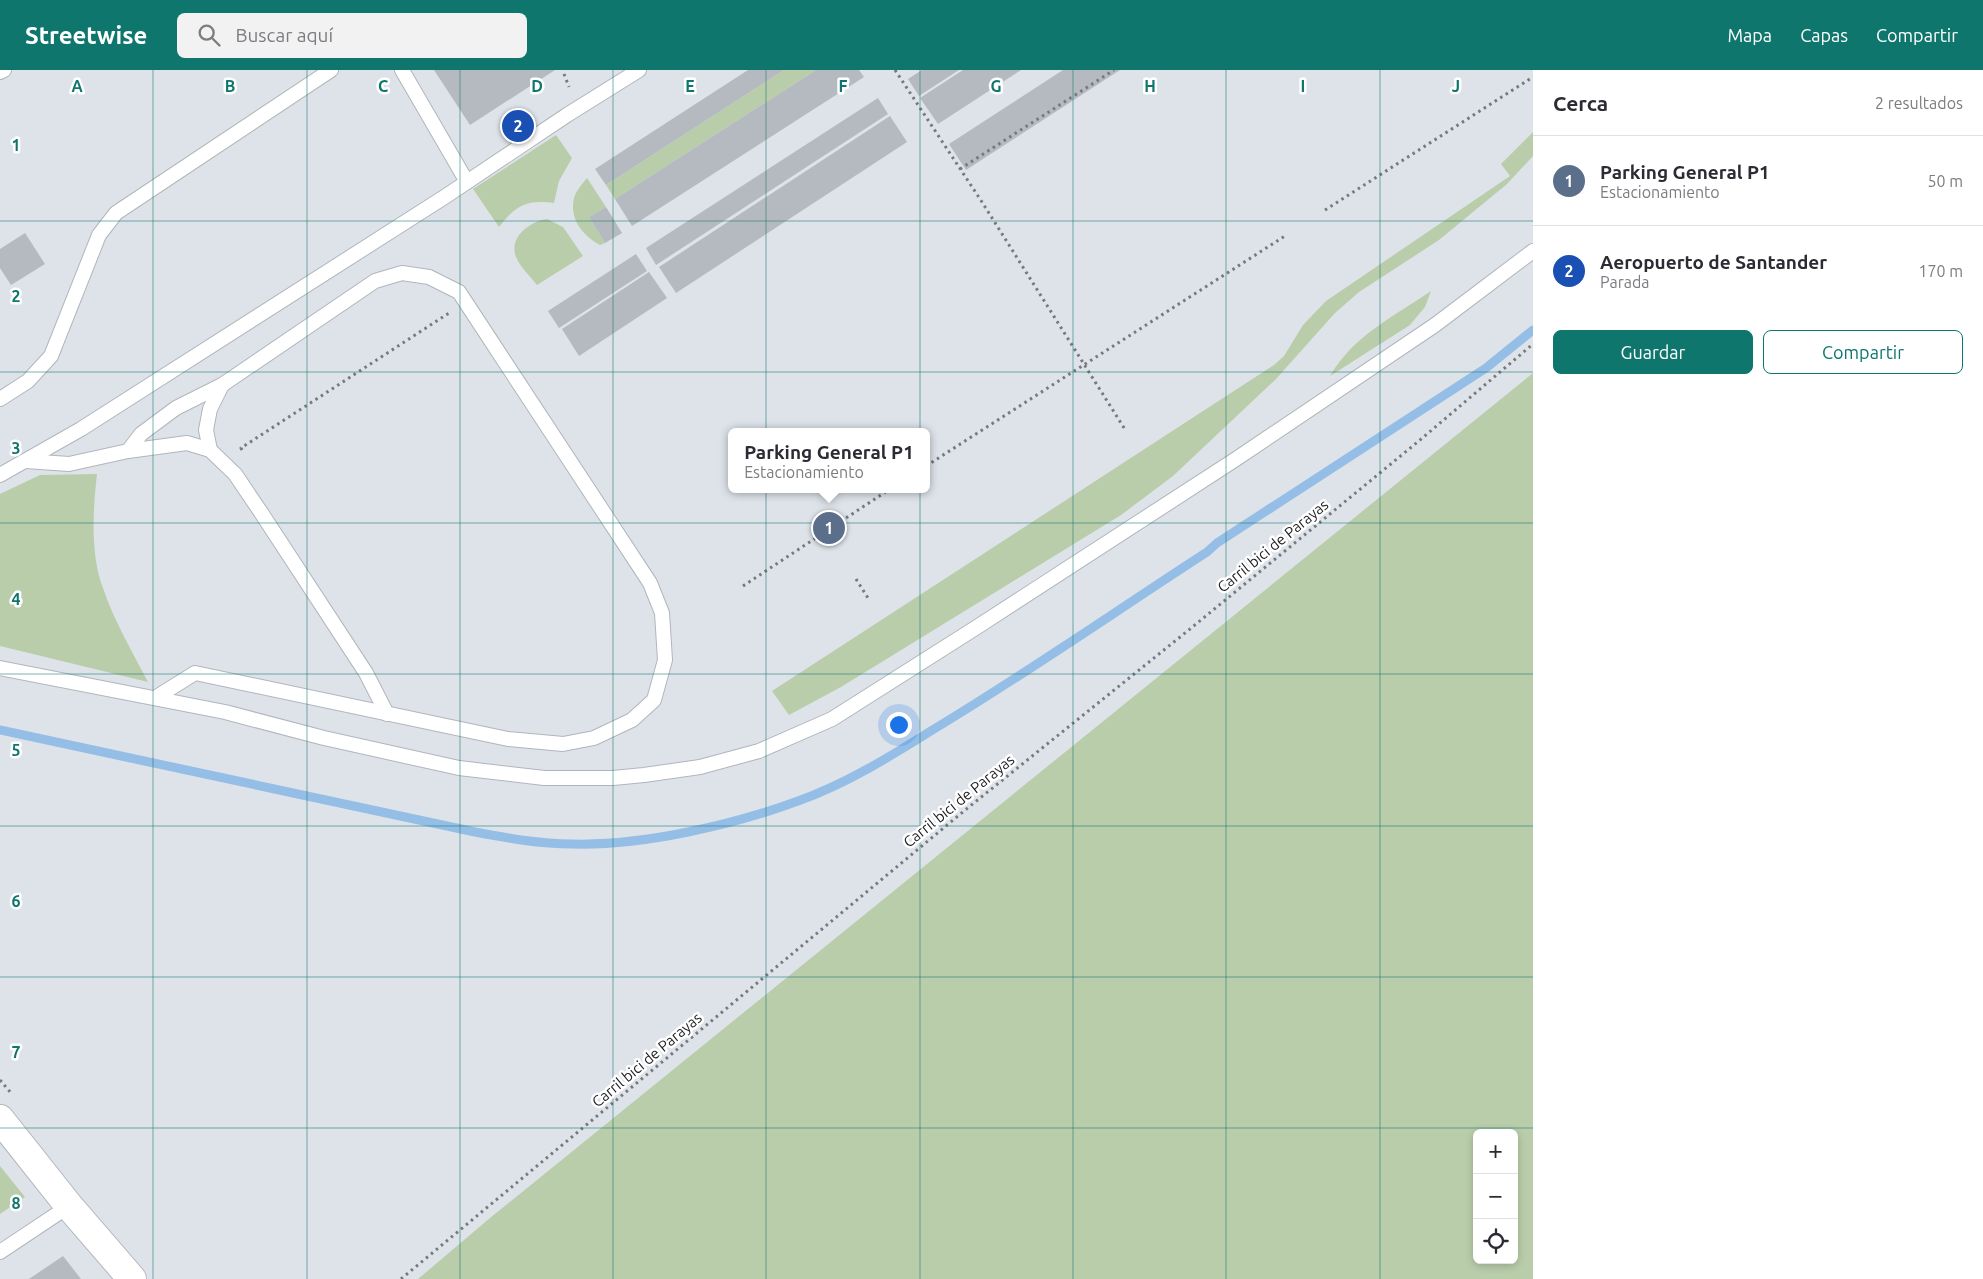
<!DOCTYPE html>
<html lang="es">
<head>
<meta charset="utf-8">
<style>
	body { margin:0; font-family:Ubuntu,sans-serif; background:#f2f2f3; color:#2b2b33 }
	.controls { position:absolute; right:15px; bottom:15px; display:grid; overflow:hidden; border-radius:8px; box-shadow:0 2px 8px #0003 }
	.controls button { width:45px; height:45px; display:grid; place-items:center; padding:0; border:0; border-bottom:1px solid #e1e1e2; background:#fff; color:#2b2b33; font:25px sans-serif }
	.you { position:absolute; left:898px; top:654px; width:18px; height:18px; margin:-12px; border:4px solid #fff; border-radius:50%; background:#1a73e8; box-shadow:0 0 0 8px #1a73e833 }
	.badge { display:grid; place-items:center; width:32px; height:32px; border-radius:50%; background:#0f766e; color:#fff; font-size:16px; font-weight:700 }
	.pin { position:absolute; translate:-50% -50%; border:2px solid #fff; box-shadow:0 1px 5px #0006 }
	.popup { position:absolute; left:728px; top:358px; width:202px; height:65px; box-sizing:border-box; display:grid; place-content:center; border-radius:8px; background:#fff; filter:drop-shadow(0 1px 4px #0005); font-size:16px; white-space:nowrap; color:#7c7c81 }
	.popup b { font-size:19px; color:#2b2b33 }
	.popup::after { content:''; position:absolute; left:50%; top:100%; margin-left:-10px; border:10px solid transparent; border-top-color:#fff }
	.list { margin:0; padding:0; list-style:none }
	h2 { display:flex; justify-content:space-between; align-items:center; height:65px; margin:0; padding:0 20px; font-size:21px }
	h2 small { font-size:16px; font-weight:400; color:#7c7c81 }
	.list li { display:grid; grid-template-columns:32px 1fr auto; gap:15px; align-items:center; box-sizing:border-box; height:90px; padding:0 20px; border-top:1px solid #e1e1e2 }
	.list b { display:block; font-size:19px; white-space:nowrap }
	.list p { margin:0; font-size:16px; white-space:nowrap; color:#7c7c81 }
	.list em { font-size:16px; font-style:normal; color:#7c7c81 }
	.actions { display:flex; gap:10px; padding:15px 20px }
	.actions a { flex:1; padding:11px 0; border:1px solid #0f766e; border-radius:8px; text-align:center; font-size:18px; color:#0f766e }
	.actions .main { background:#0f766e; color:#fff }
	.icon { flex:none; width:28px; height:28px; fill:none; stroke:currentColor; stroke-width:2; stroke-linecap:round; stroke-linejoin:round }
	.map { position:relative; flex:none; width:1533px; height:1209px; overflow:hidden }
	header { display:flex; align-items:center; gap:30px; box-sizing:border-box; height:70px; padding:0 25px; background:#0f766e; color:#fff }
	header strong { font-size:24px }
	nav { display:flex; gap:28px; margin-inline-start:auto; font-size:18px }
	.search { width:350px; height:45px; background:#f2f2f3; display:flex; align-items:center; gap:12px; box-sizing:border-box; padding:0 18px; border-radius:8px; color:#7c7c81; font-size:19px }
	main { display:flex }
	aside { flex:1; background:#fff }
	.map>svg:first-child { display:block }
	.green { fill:#bacdab; fill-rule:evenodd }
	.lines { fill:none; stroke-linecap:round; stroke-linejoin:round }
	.stream { stroke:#95bee6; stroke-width:9 }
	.building { fill:#b5bac0 }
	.service-casing { stroke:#b1b6bc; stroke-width:16 }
	.minor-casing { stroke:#b1b6bc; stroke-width:30 }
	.path { stroke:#76797d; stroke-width:3; stroke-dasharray:2.5 4; stroke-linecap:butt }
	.service { stroke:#fff; stroke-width:14 }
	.minor { stroke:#fff; stroke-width:28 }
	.grid { fill:none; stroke:#0f766e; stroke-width:1; stroke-opacity:0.55 }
	.labels { text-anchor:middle; stroke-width:5; stroke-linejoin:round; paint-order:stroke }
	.street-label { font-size:15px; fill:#202124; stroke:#fff }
	.grid-label { font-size:16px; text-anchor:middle; font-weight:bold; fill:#0f766e; stroke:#fff; stroke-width:5; stroke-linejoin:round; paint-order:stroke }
</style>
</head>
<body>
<header>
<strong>Streetwise</strong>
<div class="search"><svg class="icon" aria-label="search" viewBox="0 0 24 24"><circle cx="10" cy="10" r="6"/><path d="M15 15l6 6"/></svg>Buscar aquí</div>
<nav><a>Mapa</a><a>Capas</a><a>Compartir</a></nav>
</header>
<main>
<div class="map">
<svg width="1533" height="1209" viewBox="0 0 1533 1209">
	<rect width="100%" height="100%" fill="#dde3e9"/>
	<g class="green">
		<polygon points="784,0 816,0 615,129 606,115"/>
		<polygon points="1533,62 1533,86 1507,114 1439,170 1359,222 1335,243 1276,309 1173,406 1121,445 841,617 789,645 772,621 1274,295 1284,286 1303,255 1326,231 1510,106 1501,94"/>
		<path d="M556 65 572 88 559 111 554 133C526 129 515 136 499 157L473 119Z"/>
		<path d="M587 108 606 137 589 147 605 173 600 175C583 166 569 149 574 128 576 121 582 114 587 108Z"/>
		<path d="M547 149 563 157 583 186 537 215C531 207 520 197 516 187 508 167 531 151 547 149Z"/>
		<path d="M1431 221 1425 237 1410 255 1330 306C1354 265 1393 247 1431 221Z"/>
		<path d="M1533 303V1209H418L490 1148ZM1477 1063H1514V1190H1477Z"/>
		<path d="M97 404C93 439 90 484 103 518 114 551 132 581 148 612L0 576V424L40 405Z"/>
		<polygon points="0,1096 25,1127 0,1144"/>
	</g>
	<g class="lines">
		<path class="stream" d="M0 660 475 762C507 768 539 774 572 774 642 776 733 755 798 731 846 714 891 686 934 659 1027 603 1116 541 1207 482L1217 473 1486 298 1533 260"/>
	</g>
	<g class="building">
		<polygon points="434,0 555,0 470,55"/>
		<polygon points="748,0 784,0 606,115 595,99"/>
		<polygon points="816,0 859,0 864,7 632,156 615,129"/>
		<polygon points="922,0 959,0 919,26 908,9"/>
		<polygon points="963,0 1021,0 938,54 920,28"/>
		<polygon points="1063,0 1120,0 966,100 949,74"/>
		<polygon points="878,28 888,44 656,195 646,178"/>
		<polygon points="890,46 907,72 676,223 659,197"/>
		<polygon points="606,137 622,163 605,173 589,147"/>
		<polygon points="25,163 45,194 11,215 0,198 0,179"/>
		<polygon points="636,184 647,201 559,258 548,241"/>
		<polygon points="649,202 667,228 579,286 562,259"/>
		<polygon points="63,1186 81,1209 29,1209"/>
	</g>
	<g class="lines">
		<g class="service-casing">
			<g id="service">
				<polyline points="402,0 467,112"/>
				<polyline points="0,2 4,0"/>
				<polyline points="0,329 28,311 51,286 99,165 116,143 331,0"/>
				<polyline points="210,380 206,360 210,339 222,315"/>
				<polyline points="128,381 141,364 176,338 222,315 375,211 402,203 429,207 459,222 650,513 662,543 665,590 654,630 632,650 594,668 563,674 508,669 195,603 155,628"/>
				<polyline points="26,391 69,394 128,381 187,373 210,380 235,404 262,444 366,603 387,644"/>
				<polyline points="0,405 81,359 446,126 567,45 639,0"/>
				<polyline points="0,598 225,642 324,668 459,698 544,708 613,708 644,705 700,697 759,681 832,649 977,557 1236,389 1435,255 1533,181"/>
				<polyline points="0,1182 69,1136"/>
			</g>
		</g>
		<g class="minor-casing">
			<polyline id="minor" points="0,1049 69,1136 132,1209"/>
		</g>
		<g class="path">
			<polyline points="895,0 982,132 1126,361"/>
			<polyline points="564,4 569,17"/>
			<polyline points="960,99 1114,0"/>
			<polyline points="1325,140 1533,7"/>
			<polyline points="242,380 241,378 449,243"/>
			<polyline points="926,396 1285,166"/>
			<polyline points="856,509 868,528"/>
			<polyline points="743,516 890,419"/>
			<polyline points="0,1010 11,1023"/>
			<polyline points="401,1209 964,741 1190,559 1420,370 1533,274"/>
		</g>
		<use href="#service" class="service"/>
		<use href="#minor" class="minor"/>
	</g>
	<path class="grid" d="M153 0V1209M307 0V1209M460 0V1209M613 0V1209M766 0V1209M920 0V1209M1073 0V1209M1226 0V1209M1380 0V1209M0 151H1533M0 302H1533M0 453H1533M0 604H1533M0 756H1533M0 907H1533M0 1058H1533"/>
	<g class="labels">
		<g class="street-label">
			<text transform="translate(1273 476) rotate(-39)" y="5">Carril bici de Parayas</text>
			<text transform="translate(959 731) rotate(-39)" y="5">Carril bici de Parayas</text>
			<text transform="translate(647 990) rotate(-40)" y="5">Carril bici de Parayas</text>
		</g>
	</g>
	<g class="grid-label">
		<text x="77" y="22">A</text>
		<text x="230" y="22">B</text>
		<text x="383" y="22">C</text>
		<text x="537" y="22">D</text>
		<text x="690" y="22">E</text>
		<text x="843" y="22">F</text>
		<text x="996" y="22">G</text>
		<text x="1150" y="22">H</text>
		<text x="1303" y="22">I</text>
		<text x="1456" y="22">J</text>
		<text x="16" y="81">1</text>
		<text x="16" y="232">2</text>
		<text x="16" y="384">3</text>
		<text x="16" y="535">4</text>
		<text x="16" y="686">5</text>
		<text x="16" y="837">6</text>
		<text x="16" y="988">7</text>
		<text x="16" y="1139">8</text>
	</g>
</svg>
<div class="controls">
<button>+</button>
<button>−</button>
<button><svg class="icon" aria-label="locate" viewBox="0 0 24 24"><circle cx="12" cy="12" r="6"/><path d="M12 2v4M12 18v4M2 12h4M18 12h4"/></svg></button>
</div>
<div class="you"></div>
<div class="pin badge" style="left:829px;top:458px;background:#5c6f8a">1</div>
<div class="popup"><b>Parking General P1</b>Estacionamiento</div>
<div class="pin badge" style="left:518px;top:56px;background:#1a4fb4">2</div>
</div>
<aside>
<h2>Cerca<small>2 resultados</small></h2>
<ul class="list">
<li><span class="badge" style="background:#5c6f8a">1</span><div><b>Parking General P1</b><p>Estacionamiento</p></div><em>50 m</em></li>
<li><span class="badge" style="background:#1a4fb4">2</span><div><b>Aeropuerto de Santander</b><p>Parada</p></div><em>170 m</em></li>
</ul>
<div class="actions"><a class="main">Guardar</a><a>Compartir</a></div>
</aside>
</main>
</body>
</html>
